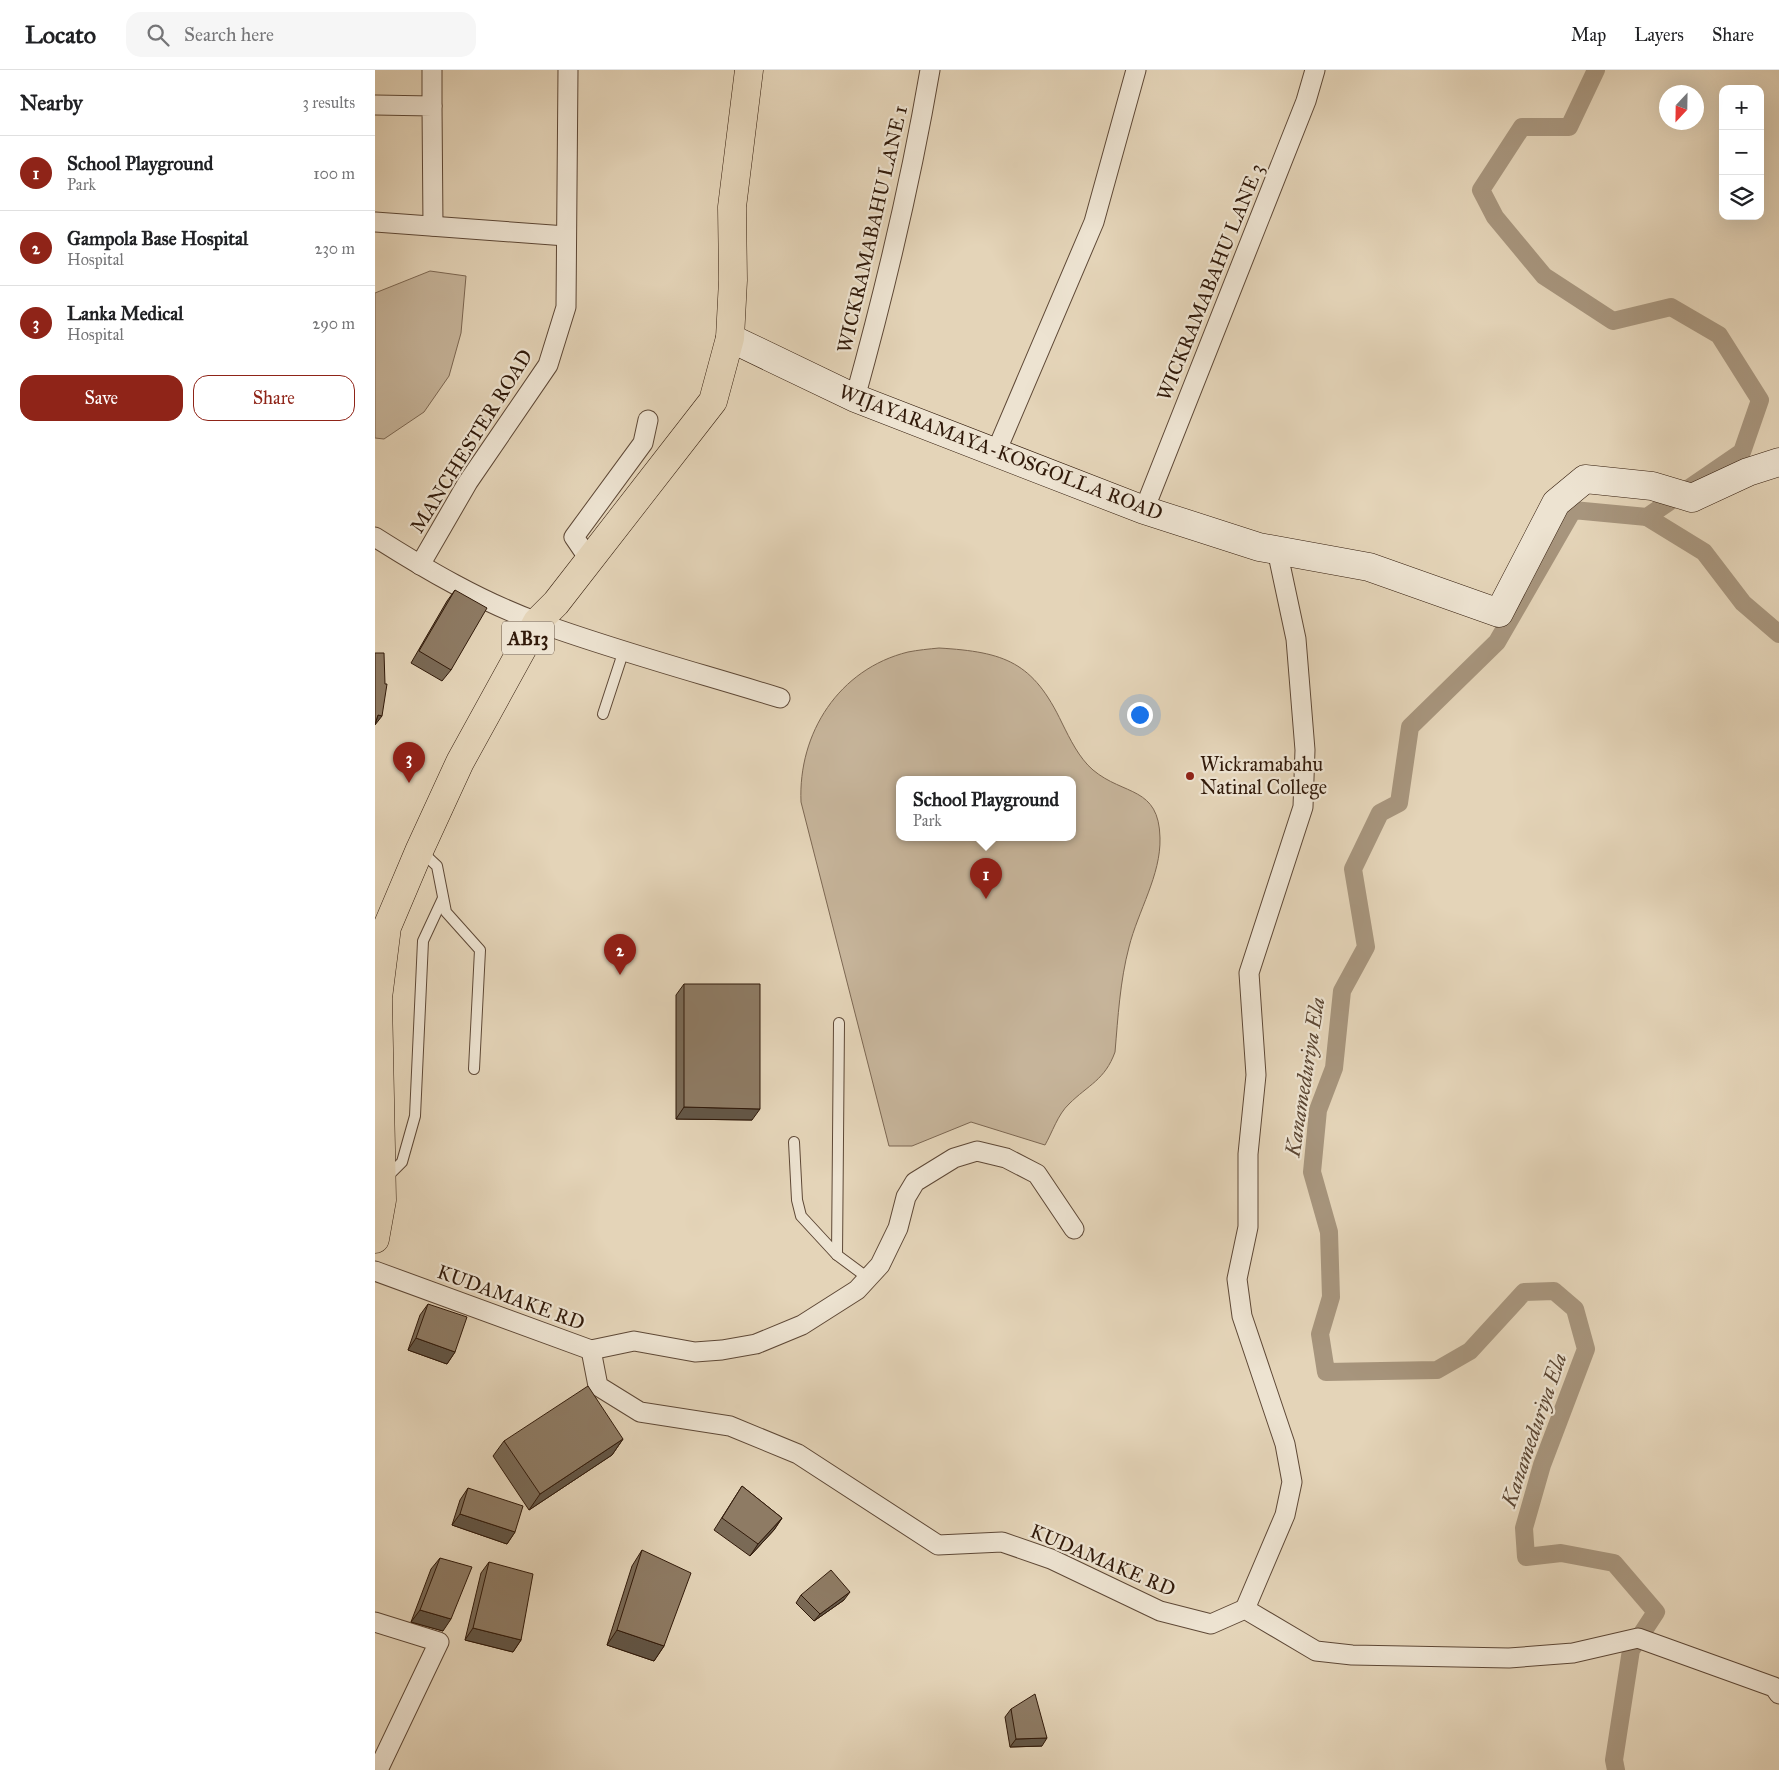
<!DOCTYPE html>
<html lang="en">
<head>
<meta charset="utf-8">
<style>
	body { margin:0; font-family:"IM FELL Great Primer",serif; background:#f6f6f6; color:#202124 }
	.controls { position:absolute; right:15px; top:15px; display:grid; overflow:hidden; border-radius:10px; box-shadow:0 5px 20px #0002 }
	.controls button { width:45px; height:45px; display:grid; place-items:center; padding:0; border:0; border-bottom:1px solid #e0e0e0; background:#fff; color:#202124; font:25px sans-serif }
	.compass { position:absolute; left:1284px; top:15px; width:45px; height:45px; border-radius:50%; background:#fff; box-shadow:0 5px 20px #0002; rotate:202deg }
	.you { position:absolute; left:764px; top:644px; width:18px; height:18px; margin:-12px; border:4px solid #fff; border-radius:50%; background:#1a73e8; box-shadow:0 0 0 8px #1a73e833 }
	.badge { display:grid; place-items:center; width:32px; height:32px; border-radius:50%; background:#8f2418; color:#fff; font-size:16px; font-weight:700 }
	.pin { position:absolute; translate:-50% -41px; filter:drop-shadow(0 1px 2px #0008) }
	.pin::after { content:''; position:absolute; top:26px; width:18px; height:15px; background:inherit; clip-path:polygon(0 0,100% 0,50% 100%) }
	.popup { position:absolute; left:521px; top:706px; width:180px; height:65px; box-sizing:border-box; display:grid; place-content:center; border-radius:10px; background:#fff; filter:drop-shadow(0 1px 4px #0005); font-size:16px; white-space:nowrap; color:#757577 }
	.popup b { font-size:19px; color:#202124 }
	.popup::after { content:''; position:absolute; left:50%; top:100%; margin-left:-10px; border:10px solid transparent; border-top-color:#fff }
	.list { margin:0; padding:0; list-style:none }
	h2 { display:flex; justify-content:space-between; align-items:center; height:65px; margin:0; padding:0 20px; font-size:21px }
	h2 small { font-size:16px; font-weight:400; color:#757577 }
	.list li { display:grid; grid-template-columns:32px 1fr auto; gap:15px; align-items:center; box-sizing:border-box; height:75px; padding:0 20px; border-top:1px solid #e0e0e0 }
	.list b { display:block; font-size:19px; white-space:nowrap }
	.list p { margin:0; font-size:16px; white-space:nowrap; color:#757577 }
	.list em { font-size:16px; font-style:normal; color:#757577 }
	.actions { display:flex; gap:10px; padding:15px 20px }
	.actions a { flex:1; padding:11px 0; border:1px solid #8f2418; border-radius:15px; text-align:center; font-size:18px; color:#8f2418 }
	.actions .main { background:#8f2418; color:#fff }
	.icon { flex:none; width:28px; height:28px; fill:none; stroke:currentColor; stroke-width:2; stroke-linecap:round; stroke-linejoin:round }
	.map { position:relative; flex:none; width:1404px; height:1700px; overflow:hidden }
	header { display:flex; align-items:center; gap:30px; box-sizing:border-box; height:70px; padding:0 25px; background:#fff; border-bottom:1px solid #e0e0e0 }
	header strong { font-size:24px }
	nav { display:flex; gap:28px; margin-inline-start:auto; font-size:18px }
	.search { width:350px; height:45px; background:#f6f6f6; display:flex; align-items:center; gap:12px; box-sizing:border-box; padding:0 18px; border-radius:15px; color:#757577; font-size:19px }
	main { display:flex }
	aside { flex:1; background:#fff }
	.map>svg:first-child { display:block }
	.green { fill:#c6b49a; stroke:#7c6752; fill-rule:evenodd }
	.lines { fill:none; stroke-linecap:round; stroke-linejoin:round }
	.canal { stroke:#a7957d; stroke-width:18 }
	.lane-casing { stroke:#5e4836; stroke-width:12 }
	.street-casing { stroke:#5e4836; stroke-width:21 }
	.secondary-casing { stroke:#311a0a; stroke-width:29 }
	.primary-casing { stroke:#311a0a; stroke-width:29 }
	.lane { stroke:#ede3d1; stroke-width:10 }
	.street { stroke:#ede3d1; stroke-width:19 }
	.secondary { stroke:#ede3d1; stroke-width:28 }
	.primary { stroke:#e4d4b8; stroke-width:28 }
	.wall { fill:#7a6a56; stroke:#311a0a }
	.shaded-wall { fill:#635646; stroke:#311a0a }
	.building { fill:#8e7b64; stroke:#311a0a }
	.poi-dot { fill:#8f2418; stroke:#ede3d1; stroke-width:2 }
	.labels { text-anchor:middle; stroke-width:4.5; stroke-linejoin:round; paint-order:stroke }
	.shield { fill:#ede3d1; stroke:#695646; stroke-width:1 }
	.shield-label { font-size:19px; font-weight:bold; fill:#311a0a }
	.street-label { font-size:20px; fill:#311a0a; stroke:#ede3d1 }
	.poi-label { font-size:20px; fill:#311a0a; stroke:#ede3d1; text-anchor:start }
	.water-label { font-size:21px; font-style:italic; fill:#5a4532; stroke:#ede3d1 }
</style>
</head>
<body>
<header>
<strong>Locato</strong>
<div class="search"><svg class="icon" aria-label="search" viewBox="0 0 24 24"><circle cx="10" cy="10" r="6"/><path d="M15 15l6 6"/></svg>Search here</div>
<nav><a>Map</a><a>Layers</a><a>Share</a></nav>
</header>
<main>
<aside>
<h2>Nearby<small>3 results</small></h2>
<ul class="list">
<li><span class="badge">1</span><div><b>School Playground</b><p>Park</p></div><em>100 m</em></li>
<li><span class="badge">2</span><div><b>Gampola Base Hospital</b><p>Hospital</p></div><em>230 m</em></li>
<li><span class="badge">3</span><div><b>Lanka Medical</b><p>Hospital</p></div><em>290 m</em></li>
</ul>
<div class="actions"><a class="main">Save</a><a>Share</a></div>
</aside>
<div class="map">
<svg width="1404" height="1700" viewBox="0 0 1404 1700">
	<rect width="100%" height="100%" fill="#e4d4b8"/>
	<filter id="stains"><feTurbulence type="fractalNoise" baseFrequency=".004" numOctaves="4"/><feColorMatrix values="0 0 0 0 .2 0 0 0 0 .09 0 0 0 0 .02 0 0 0 .5 -.17"/></filter>
	<radialGradient id="worn" r=".72"><stop offset=".6" stop-color="#630" stop-opacity="0"/><stop offset="1" stop-color="#630" stop-opacity=".3"/></radialGradient>
	<g class="green">
		<polygon points="55,201 91,206 86,263 74,306 49,342 9,369 0,368 0,223"/>
		<path d="M564 578C630 582 658 592 687 653 695 669 704 688 718 700 749 726 784 716 785 768 786 805 763 841 754 877 745 911 743 947 740 982 730 1010 713 1015 694 1034 683 1044 677 1063 670 1075L596 1052 537 1076H514L426 732C423 663 464 599 533 582 543 580 554 579 564 578ZM525 710H697V768H525Z"/>
	</g>
	<g class="lines">
		<g class="canal">
			<polyline points="1221,0 1194,57 1147,57 1106,120 1120,147 1169,206 1238,251 1296,237 1344,265 1385,330 1367,382 1272,447 1198,440 1122,572 1035,657 1024,733 1005,743 978,799 991,877 967,921 959,998 943,1040 937,1102 954,1162 956,1227 945,1264 951,1302 1062,1300 1095,1281 1149,1222 1179,1221 1200,1239 1211,1279 1167,1395 1149,1458 1151,1487 1186,1483 1239,1493 1281,1542 1256,1580 1239,1690 1241,1700"/>
			<polyline points="1272,447 1329,482 1368,533 1404,564"/>
		</g>
		<g class="lane-casing">
			<g id="lane">
				<polyline points="228,644 249,580"/>
				<polyline points="47,782 62,796 71,842 105,880 99,999"/>
				<polyline points="419,1072 422,1130 426,1146 462,1185 493,1208"/>
				<polyline points="11,1108 27,1092 40,1046 48,871 68,828"/>
				<polyline points="462,1185 464,953"/>
			</g>
		</g>
		<g class="street-casing">
			<g id="street">
				<polyline points="57,0 57,36"/>
				<polyline points="0,35 57,36 58,156"/>
				<polyline points="0,152 191,166"/>
				<path d="M480 328C510 220 536 111 555 0"/>
				<polyline points="621,382 719,152 761,0"/>
				<polyline points="769,440 931,31 940,0"/>
				<path d="M0 467C52 500 105 531 162 552 241 581 324 603 405 628"/>
				<polyline points="214,489 199,467 268,373 273,350"/>
				<polyline points="45,495 93,412 173,295 191,237 193,0"/>
				<polyline points="0,1201 216,1280"/>
				<polyline points="216,1280 223,1316 265,1342 355,1356 423,1384 563,1475 627,1472 676,1489 785,1541 836,1554 870,1539 941,1581 977,1585 1134,1588 1198,1583 1263,1568 1399,1617 1404,1624"/>
				<polyline points="216,1280 259,1271 320,1282 347,1280 381,1274 427,1255 482,1220 505,1195 523,1158 531,1127 540,1112 579,1088 602,1081 631,1088 662,1104 699,1159"/>
				<polyline points="870,1539 910,1445 917,1412 910,1374 867,1246 862,1209 873,1157 873,1084 881,1005 874,903 928,737 930,680 921,569 902,480"/>
				<polyline points="0,1552 64,1572 3,1700"/>
			</g>
		</g>
		<g class="secondary-casing">
			<polyline id="secondary" points="355,268 480,328 769,440 884,477 994,497 1124,543 1181,433 1210,409 1277,416 1317,428 1373,402 1404,392"/>
		</g>
		<g class="primary-casing">
			<polyline id="primary" points="0,1169 7,1130 3,928 12,857 45,779 85,692 162,552 181,533 338,331 355,268 358,210 357,137 374,0"/>
		</g>
		<use href="#lane" class="lane"/>
		<use href="#street" class="street"/>
		<use href="#secondary" class="secondary"/>
		<use href="#primary" class="primary"/>
	</g>
	<g class="wall">
		<polygon points="80,520 76,600 67,611 36,593 72,531"/>
		<polygon points="309,914 377,1050 301,1049 301,925"/>
		<polygon points="53,1234 80,1282 72,1294 33,1280 45,1245"/>
		<polygon points="248,1369 237,1385 154,1440 118,1386 129,1371"/>
		<polygon points="367,1416 407,1448 399,1460 375,1486 339,1460"/>
		<polygon points="93,1418 140,1462 132,1474 77,1455 85,1430"/>
		<polygon points="267,1480 289,1576 279,1591 232,1575 257,1496"/>
		<polygon points="65,1488 68,1561 36,1552 56,1499"/>
		<polygon points="114,1492 146,1570 138,1582 90,1570 106,1503"/>
		<polygon points="426,1525 469,1530 439,1551 421,1533"/>
		<polygon points="636,1639 667,1676 635,1677 630,1647"/>
	</g>
	<g class="shaded-wall">
		<polygon points="3,645 7,646 0,655"/>
		<polygon points="309,1037 385,1039 377,1050 301,1049"/>
		<polygon points="41,1268 80,1282 72,1294 33,1280"/>
		<polygon points="248,1369 237,1385 154,1440 165,1424"/>
		<polygon points="85,1444 140,1462 132,1474 77,1455"/>
		<polygon points="407,1448 399,1460 375,1486 383,1474"/>
		<polygon points="475,1522 469,1530 439,1551 445,1544"/>
		<polygon points="45,1540 76,1549 68,1561 36,1552"/>
		<polygon points="98,1558 146,1570 138,1582 90,1570"/>
		<polygon points="242,1560 289,1576 279,1591 232,1575"/>
		<polygon points="672,1668 667,1676 635,1677 641,1669"/>
	</g>
	<g class="building">
		<polygon points="80,520 112,538 76,600 44,581"/>
		<polygon points="0,583 9,583 10,614 12,614 7,646 3,645 0,654"/>
		<polygon points="309,914 385,914 385,1039 309,1037"/>
		<polygon points="53,1234 92,1247 80,1282 41,1268"/>
		<polygon points="213,1316 248,1369 165,1424 129,1371"/>
		<polygon points="367,1416 407,1448 383,1474 347,1448"/>
		<polygon points="93,1418 148,1436 140,1462 85,1444"/>
		<polygon points="267,1480 316,1503 289,1576 242,1560"/>
		<polygon points="65,1488 97,1497 76,1549 45,1540"/>
		<polygon points="114,1492 158,1504 146,1570 98,1558"/>
		<polygon points="456,1500 475,1522 445,1544 426,1525"/>
		<polygon points="660,1624 672,1668 641,1669 636,1639"/>
	</g>
	<circle class="poi-dot" cx="815" cy="706" r="5"/>
	<g class="labels">
		<rect class="shield" x="127" y="551.5" width="52" height="33" rx="4"/>
		<g class="shield-label">
			<text x="153" y="575">AB13</text>
		</g>
		<g class="street-label">
			<text transform="translate(497 159) rotate(-77)" y="7">WICKRAMABAHU LANE 1</text>
			<text transform="translate(835 212) rotate(-68)" y="7">WICKRAMABAHU LANE 3</text>
			<text transform="translate(96 371) rotate(-58)" y="7">MANCHESTER ROAD</text>
			<text transform="translate(626 382) rotate(21)" y="7">WIJAYARAMAYA-KOSGOLLA ROAD</text>
			<text transform="translate(136 1227) rotate(20)" y="7">KUDAMAKE RD</text>
			<text transform="translate(728 1490) rotate(23)" y="7">KUDAMAKE RD</text>
		</g>
		<g class="poi-label">
			<text x="825" y="701">Wickramabahu<tspan x="825" dy="23">Natinal College</tspan></text>
		</g>
		<g class="water-label">
			<text transform="translate(930 1007) rotate(-81)" y="7">Kanameduriya Ela</text>
			<text transform="translate(1159 1360) rotate(-71)" y="7">Kanameduriya Ela</text>
		</g>
	</g>
	<rect width="100%" height="100%" filter="url(#stains)"/>
	<rect width="100%" height="100%" fill="url(#worn)"/>
</svg>
<div class="controls">
<button>+</button>
<button>−</button>
<button><svg class="icon" aria-label="layers" viewBox="0 0 24 24"><path d="M12 4l9 5-9 5-9-5zM3 14l9 5 9-5"/></svg></button>
</div>
<svg class="compass" viewBox="-18 -18 36 36"><path d="M0-13l5 13h-10z" fill="#e53935"/><path d="M0 13l5-13h-10z" fill="#757577"/></svg>
<div class="you"></div>
<div class="pin badge" style="left:611px;top:829px">1</div>
<div class="popup"><b>School Playground</b>Park</div>
<div class="pin badge" style="left:245px;top:905px">2</div>
<div class="pin badge" style="left:34px;top:713px">3</div>
</div>
</main>
</body>
</html>
